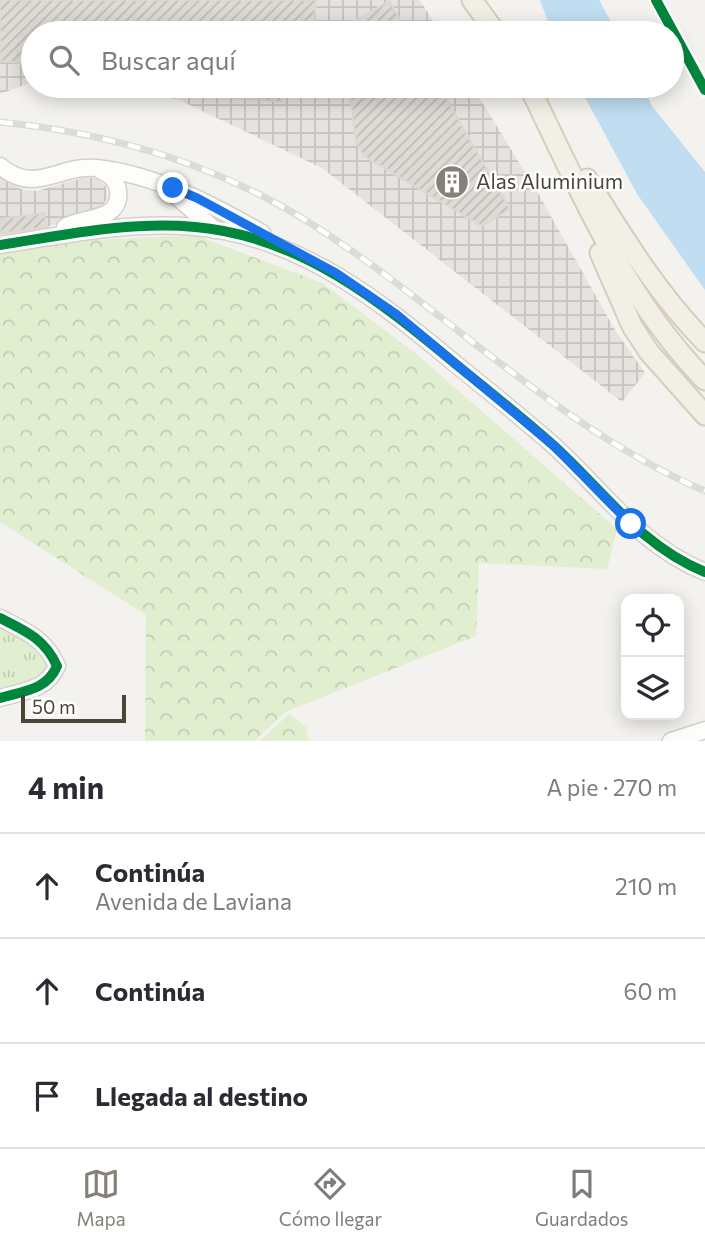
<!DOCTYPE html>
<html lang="es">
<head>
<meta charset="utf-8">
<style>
	body { margin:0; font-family:Commissioner,sans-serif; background:#f2f2f3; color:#2b2b33 }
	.controls { position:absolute; right:21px; bottom:21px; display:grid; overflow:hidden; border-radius:14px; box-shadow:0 4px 18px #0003 }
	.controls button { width:63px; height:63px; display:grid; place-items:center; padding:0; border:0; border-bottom:2px solid #e1e1e2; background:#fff; color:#2b2b33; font:35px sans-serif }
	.scale { position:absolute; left:21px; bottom:18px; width:105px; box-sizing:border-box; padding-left:7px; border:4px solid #4b4439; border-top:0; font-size:19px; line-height:24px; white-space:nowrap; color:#4b4439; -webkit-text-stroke:5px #fff; paint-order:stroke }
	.stop { position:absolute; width:21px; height:21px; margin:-16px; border:5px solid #1a73e8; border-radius:50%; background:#fff }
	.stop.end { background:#1a73e8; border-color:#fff; box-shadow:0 2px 7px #0008 }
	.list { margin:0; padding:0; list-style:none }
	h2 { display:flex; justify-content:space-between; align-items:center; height:91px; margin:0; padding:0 28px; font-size:30px }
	h2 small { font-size:23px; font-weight:400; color:#7c7c81 }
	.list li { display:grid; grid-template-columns:46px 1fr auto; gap:21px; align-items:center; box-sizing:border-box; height:105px; padding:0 28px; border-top:2px solid #e1e1e2 }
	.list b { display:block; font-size:26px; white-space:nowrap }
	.list p { margin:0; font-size:23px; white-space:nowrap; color:#7c7c81 }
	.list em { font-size:23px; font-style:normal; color:#7c7c81 }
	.icon { flex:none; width:38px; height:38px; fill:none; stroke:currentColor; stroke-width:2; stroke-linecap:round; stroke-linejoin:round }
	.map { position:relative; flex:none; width:705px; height:741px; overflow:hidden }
	.search { position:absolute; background:#fff; box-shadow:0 4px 18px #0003; left:21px; right:21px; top:21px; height:77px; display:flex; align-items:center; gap:18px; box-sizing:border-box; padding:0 24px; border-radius:38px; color:#7c7c81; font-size:26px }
	.sheet { height:406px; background:#fff }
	nav { display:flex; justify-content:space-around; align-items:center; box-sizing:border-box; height:98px; border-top:2px solid #e1e1e2; background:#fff; font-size:19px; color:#7c7c81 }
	nav a { display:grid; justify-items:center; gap:4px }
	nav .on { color:#868178 }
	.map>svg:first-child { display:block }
	.industrial { fill:url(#industrial-grid) }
	.grass { fill:url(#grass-tufts) }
	.forest { fill:url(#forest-crowns) }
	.water { fill:#c0ddf1 }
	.building { fill:url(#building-hatch); stroke:#dcd9d4; stroke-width:2 }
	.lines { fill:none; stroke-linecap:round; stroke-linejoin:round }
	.minor-casing { stroke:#d2d0cb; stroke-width:19 }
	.major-casing { stroke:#d6cebb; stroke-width:23 }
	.minor { stroke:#fdfdfc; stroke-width:16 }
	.major { stroke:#f2efe6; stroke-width:19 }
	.rail-casing { stroke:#dbdbda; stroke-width:7 }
	.rail { stroke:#fff; stroke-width:4.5; stroke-dasharray:13; stroke-linecap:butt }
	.cycleway-casing { stroke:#fff; stroke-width:15 }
	.cycleway { stroke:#00873e; stroke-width:10 }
	.route { stroke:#1a73e8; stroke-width:9 }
	.labels { text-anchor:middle; stroke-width:5; stroke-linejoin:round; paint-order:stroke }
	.poi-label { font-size:21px; fill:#4b4439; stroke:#fff; text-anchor:start }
</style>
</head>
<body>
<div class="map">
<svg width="705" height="741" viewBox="0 0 705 741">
	<defs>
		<pattern id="industrial-grid" width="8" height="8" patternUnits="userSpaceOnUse" patternTransform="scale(1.75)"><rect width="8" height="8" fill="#e6e2de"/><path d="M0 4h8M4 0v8" fill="none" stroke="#c7c3bf"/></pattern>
		<pattern id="grass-tufts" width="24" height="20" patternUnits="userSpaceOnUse" patternTransform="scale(1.75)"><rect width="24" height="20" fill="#e1eecf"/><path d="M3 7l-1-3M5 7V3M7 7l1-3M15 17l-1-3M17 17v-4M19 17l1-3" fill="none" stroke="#c3cdb2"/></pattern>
		<pattern id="forest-crowns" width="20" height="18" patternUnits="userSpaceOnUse" patternTransform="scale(1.75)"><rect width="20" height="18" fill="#e1eecf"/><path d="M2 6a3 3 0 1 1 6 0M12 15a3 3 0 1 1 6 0" fill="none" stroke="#c3cdb2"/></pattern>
		<pattern id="building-hatch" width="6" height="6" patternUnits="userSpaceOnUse" patternTransform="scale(1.75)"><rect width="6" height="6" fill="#dedbd6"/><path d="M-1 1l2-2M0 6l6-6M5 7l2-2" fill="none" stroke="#c0bdb8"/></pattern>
	</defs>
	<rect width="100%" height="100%" fill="#f4f2ee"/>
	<g class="industrial">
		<polygon points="0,0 420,0 440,33 33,33 33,82 0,94"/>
		<polygon points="69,86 472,86 539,195 615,330 645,373 622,402 322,168 177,99"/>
		<polygon points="85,177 98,179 106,187 107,198 101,208 47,227 0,234 0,178 23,190 37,191"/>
	</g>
	<polygon class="grass" points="0,625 16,632 50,661 48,675 0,694"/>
	<g class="forest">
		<polygon points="195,235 322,283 415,353 617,529 607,569 479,563 476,636 285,712 255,741 145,741 146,615 0,522 0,255 75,241"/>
		<polygon points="289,714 306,727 309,741 260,741"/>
	</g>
	<g class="water">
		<polygon points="540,0 599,0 617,33 552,33"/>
		<polygon points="579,86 643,86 652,106 705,172 705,290 637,194"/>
	</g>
	<g class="building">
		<polygon points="0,0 316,0 313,33 33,33 33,64 0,61"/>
		<polygon points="389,1 408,33 343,33 342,29"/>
		<polygon points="220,86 308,86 308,91 281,89 281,102 220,96"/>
		<polygon points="349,86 439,86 510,209 482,226 364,156 356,142"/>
		<polygon points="44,213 47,227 0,234 0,219"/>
	</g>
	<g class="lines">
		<g class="minor-casing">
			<g id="minor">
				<path d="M0 166C36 196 59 164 97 168 157 175 211 204 262 233"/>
				<polyline points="175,195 215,230"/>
				<path d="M65 227C83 216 122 222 118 190 116 179 110 175 100 170"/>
				<path d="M0 245C64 235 130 221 195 227 300 236 380 301 458 366 489 391 521 417 552 444 602 489 640 546 705 572"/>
				<path d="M0 618C26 631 45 639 57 666 47 690 24 691 0 698"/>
				<polyline points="671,741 705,730"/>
			</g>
		</g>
		<g class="major-casing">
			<g id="major">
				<polyline points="472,0 496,33"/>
				<path d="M529 86C579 189 624 297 705 380"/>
				<path d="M587 179C623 237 657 293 705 342"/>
				<polyline points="600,253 632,326 649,352 705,415"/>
			</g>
		</g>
		<use href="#minor" class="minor"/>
		<use href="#major" class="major"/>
		<g class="rail-casing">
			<path id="rail" d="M0 122C110 133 216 164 310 223 446 309 556 427 705 491"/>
		</g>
		<use href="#rail" class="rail"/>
		<g class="cycleway-casing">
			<g id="cycleway">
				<polyline points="656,0 705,90"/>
				<path d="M0 245C64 235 130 221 195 227 300 236 380 301 458 366 489 391 521 417 552 444 602 489 640 546 705 572"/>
				<path d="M0 618C26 631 45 639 57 666 47 690 24 691 0 698"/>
			</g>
		</g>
		<use href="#cycleway" class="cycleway"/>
	</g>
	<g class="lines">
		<polyline class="route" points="173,188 197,198 336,273 396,314 553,445 631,524"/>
	</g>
	<defs>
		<g id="building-disc" transform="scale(1.75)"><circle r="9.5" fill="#868178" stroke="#fff"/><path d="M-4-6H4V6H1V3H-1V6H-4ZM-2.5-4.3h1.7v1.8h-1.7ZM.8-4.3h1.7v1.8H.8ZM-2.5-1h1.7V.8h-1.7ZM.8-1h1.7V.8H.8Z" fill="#fff"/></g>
	</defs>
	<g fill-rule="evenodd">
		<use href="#building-disc" x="452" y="182"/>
	</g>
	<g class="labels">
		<g class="poi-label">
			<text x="476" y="189">Alas Aluminium</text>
		</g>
	</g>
</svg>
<div class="controls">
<button><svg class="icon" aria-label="locate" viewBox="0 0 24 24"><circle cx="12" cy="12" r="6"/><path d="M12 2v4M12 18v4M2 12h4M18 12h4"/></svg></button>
<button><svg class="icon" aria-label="layers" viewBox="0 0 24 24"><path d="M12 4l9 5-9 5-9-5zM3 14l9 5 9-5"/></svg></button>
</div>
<div class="scale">50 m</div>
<div class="stop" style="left:631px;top:524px"></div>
<div class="stop end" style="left:173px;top:188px"></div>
<div class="search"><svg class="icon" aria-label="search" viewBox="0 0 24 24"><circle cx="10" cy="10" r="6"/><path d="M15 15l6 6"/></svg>Buscar aquí</div>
</div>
<section class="sheet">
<h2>4 min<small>A pie · 270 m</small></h2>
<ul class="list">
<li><svg class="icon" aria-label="ahead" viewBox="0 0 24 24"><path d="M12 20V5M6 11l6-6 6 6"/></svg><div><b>Continúa</b><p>Avenida de Laviana</p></div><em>210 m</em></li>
<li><svg class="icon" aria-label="ahead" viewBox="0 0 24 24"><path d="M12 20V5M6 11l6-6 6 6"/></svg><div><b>Continúa</b></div><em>60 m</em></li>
<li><svg class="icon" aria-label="arrive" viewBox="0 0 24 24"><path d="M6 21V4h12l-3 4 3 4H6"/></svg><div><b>Llegada al destino</b></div></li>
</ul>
</section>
<nav>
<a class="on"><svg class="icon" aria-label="map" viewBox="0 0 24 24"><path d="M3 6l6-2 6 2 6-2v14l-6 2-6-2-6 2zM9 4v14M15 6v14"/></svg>Mapa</a>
<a><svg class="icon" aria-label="directions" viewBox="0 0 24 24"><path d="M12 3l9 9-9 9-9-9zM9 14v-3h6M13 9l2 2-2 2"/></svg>Cómo llegar</a>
<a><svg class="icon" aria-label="saved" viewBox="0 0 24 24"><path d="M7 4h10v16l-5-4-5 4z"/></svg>Guardados</a>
</nav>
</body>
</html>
